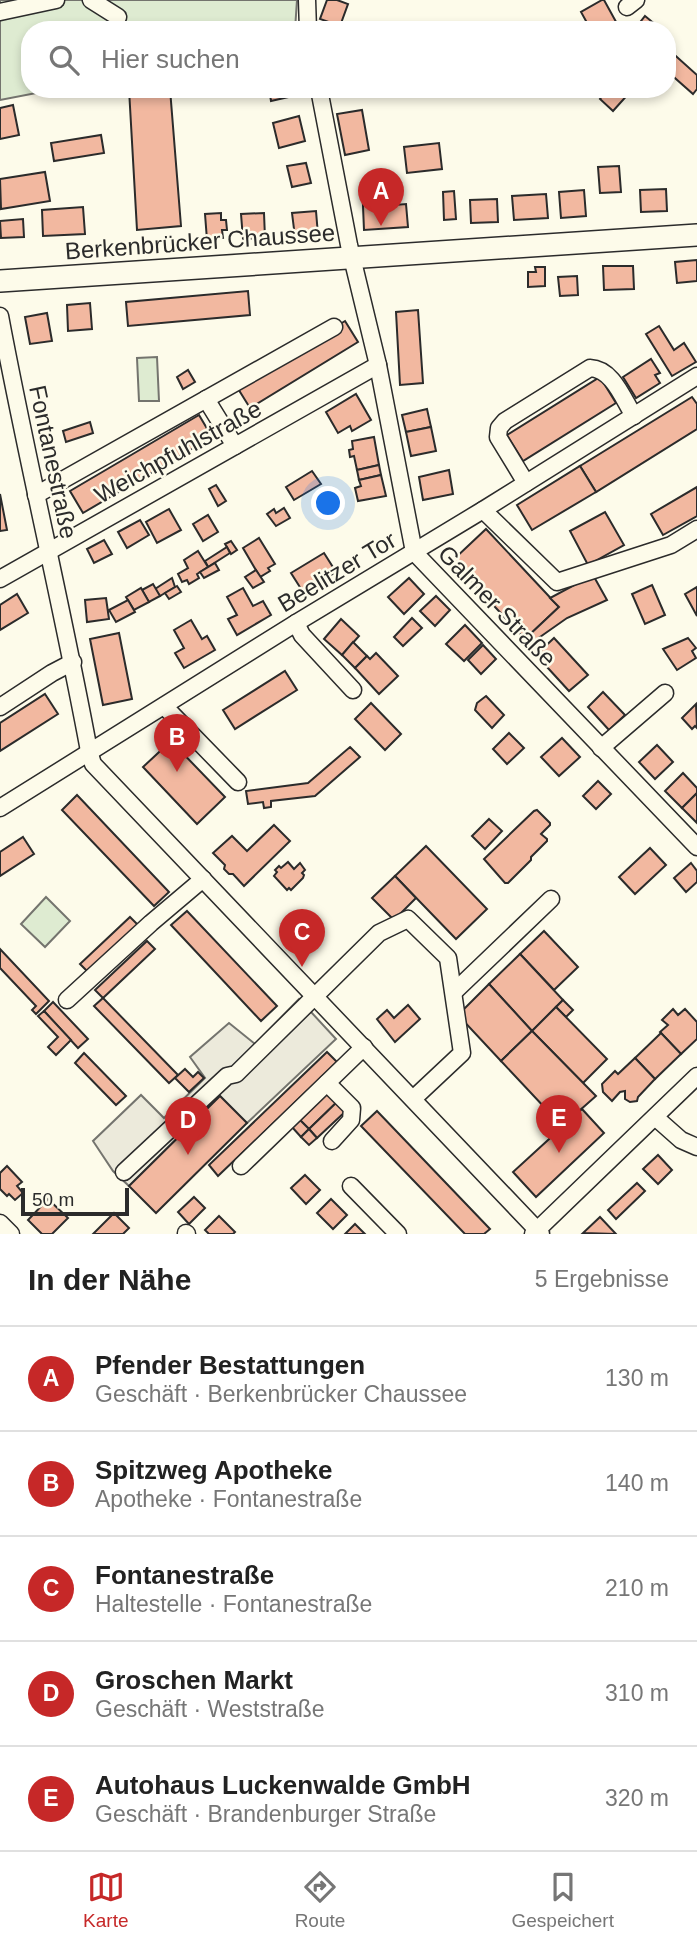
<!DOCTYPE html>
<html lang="de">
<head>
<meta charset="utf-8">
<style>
	body { margin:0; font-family:Helvetica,sans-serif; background:#f2f2f2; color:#222 }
	.scale { position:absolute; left:21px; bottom:18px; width:108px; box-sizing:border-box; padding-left:7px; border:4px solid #2b2b2b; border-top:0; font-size:19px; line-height:24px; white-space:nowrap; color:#2b2b2b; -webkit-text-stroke:5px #fdfbea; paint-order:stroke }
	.you { position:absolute; left:329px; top:504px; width:24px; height:24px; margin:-18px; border:5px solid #fff; border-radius:50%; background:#1a73e8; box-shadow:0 0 0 10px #1a73e833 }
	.badge { display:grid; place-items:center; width:46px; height:46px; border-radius:50%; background:#c62828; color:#fff; font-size:23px; font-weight:700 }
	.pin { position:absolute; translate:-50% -58px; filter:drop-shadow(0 2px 4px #0008) }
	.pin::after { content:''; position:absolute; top:37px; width:24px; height:21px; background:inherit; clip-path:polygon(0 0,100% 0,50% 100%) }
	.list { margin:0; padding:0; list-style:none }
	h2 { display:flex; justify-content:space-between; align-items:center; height:91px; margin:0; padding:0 28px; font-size:30px }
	h2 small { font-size:23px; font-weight:400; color:#767676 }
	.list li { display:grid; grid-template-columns:46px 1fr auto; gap:21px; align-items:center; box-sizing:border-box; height:105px; padding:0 28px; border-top:2px solid #e0e0e0 }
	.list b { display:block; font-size:26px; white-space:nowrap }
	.list p { margin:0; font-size:23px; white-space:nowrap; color:#767676 }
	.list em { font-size:23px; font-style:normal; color:#767676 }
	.icon { flex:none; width:38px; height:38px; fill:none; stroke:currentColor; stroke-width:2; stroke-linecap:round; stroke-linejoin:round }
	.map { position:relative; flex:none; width:697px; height:1234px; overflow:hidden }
	.search { position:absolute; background:#fff; box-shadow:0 4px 10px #0003; left:21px; right:21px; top:21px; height:77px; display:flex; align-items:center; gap:18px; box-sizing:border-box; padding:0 24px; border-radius:28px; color:#767676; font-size:26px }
	.sheet { height:616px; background:#fff }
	nav { display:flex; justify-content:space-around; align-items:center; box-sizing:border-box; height:98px; border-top:2px solid #e0e0e0; background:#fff; font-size:19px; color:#767676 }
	nav a { display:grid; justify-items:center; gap:4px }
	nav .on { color:#c62828 }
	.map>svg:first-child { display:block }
	.green { fill:#deebd1; stroke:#74746e; stroke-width:2 }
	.parking { fill:#eceadb; stroke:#74746e; stroke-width:2 }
	.building { fill:#f2b8a0; stroke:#2b2b2b; stroke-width:2 }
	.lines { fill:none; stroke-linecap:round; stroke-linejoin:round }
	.minor-casing { stroke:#2b2b2b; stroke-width:19 }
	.major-casing { stroke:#2b2b2b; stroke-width:24 }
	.minor { stroke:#fdfbea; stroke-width:16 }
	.major { stroke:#fdfbea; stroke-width:21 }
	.labels { text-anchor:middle; stroke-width:5; stroke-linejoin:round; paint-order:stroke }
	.street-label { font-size:24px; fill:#2b2b2b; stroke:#fdfbea }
</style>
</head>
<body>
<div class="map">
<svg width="697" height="1234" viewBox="0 0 697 1234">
	<rect width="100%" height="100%" fill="#fdfbea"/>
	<g class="green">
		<polygon points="0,0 297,0 295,30 30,30 30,89 57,89 0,100"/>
		<polygon points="157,357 159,401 139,401 137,358"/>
		<polygon points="46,897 70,921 45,947 21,924"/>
	</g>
	<polygon class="parking" points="299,999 336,1039 247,1123 220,1096 129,1186 113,1171 93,1141 141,1095 164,1118 205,1078 190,1057 229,1023 255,1044"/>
	<g class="building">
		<polygon points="327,0 337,0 348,4 340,26 320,19"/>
		<polygon points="602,0 604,0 620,29 591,30 581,12"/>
		<polygon points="645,16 662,30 634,30"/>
		<polygon points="668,49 697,75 697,89 693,94 667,71"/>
		<polygon points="129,89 170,89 181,226 137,230"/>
		<polygon points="269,89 291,89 293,96 271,101"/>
		<polygon points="608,89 628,89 631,91 613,111 600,99"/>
		<polygon points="13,105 19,135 0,139 0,108"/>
		<polygon points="362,110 369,150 345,155 337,114"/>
		<polygon points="299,116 305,141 279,148 273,123"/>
		<polygon points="101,135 104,153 54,161 51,143"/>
		<polygon points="439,143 442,169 407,173 404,147"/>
		<polygon points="306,163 311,183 292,187 287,166"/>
		<polygon points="619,166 621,192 600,193 598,167"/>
		<polygon points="45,172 50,201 1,209 0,179"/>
		<polygon points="382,181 383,206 406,204 408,227 364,230 362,182"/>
		<polygon points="666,189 667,211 641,212 640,190"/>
		<polygon points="584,190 586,216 561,218 559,192"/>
		<polygon points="454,191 456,219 444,220 443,192"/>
		<polygon points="546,194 548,218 514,220 512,196"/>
		<polygon points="497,199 498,222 471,223 470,200"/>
		<polygon points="83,207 85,234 43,236 42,210"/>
		<polygon points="316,211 318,235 295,237 292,213"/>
		<polygon points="221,213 221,220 226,220 227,230 222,230 223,238 207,240 205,214"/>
		<polygon points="264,213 265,238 243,239 241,214"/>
		<polygon points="23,219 24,237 1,238 0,221"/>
		<polygon points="697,260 697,281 677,283 675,262"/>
		<polygon points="603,266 633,266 634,289 604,290"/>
		<polygon points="535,267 545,267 545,286 528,287 528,272 536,272"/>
		<polygon points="577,276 578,295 560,296 558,277"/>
		<polygon points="248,291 250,315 128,326 126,302"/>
		<polygon points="90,303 92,329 68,331 67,305"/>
		<polygon points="418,310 423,383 400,385 396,312"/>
		<polygon points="47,313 52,341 30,344 25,317"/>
		<polygon points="345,321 358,342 250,408 237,387"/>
		<polygon points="659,326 674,350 684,343 696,362 672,376 646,334"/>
		<polygon points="651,359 660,373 655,375 660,383 636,398 623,377"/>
		<polygon points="188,370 195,382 183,389 177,377"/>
		<polygon points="600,377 616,403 523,461 507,435"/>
		<polygon points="356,394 371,420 352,431 350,426 338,433 326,412"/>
		<polygon points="692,397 697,404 697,429 596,492 580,466"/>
		<polygon points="427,409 431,427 406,432 402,415"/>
		<polygon points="199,415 212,437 83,513 70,491"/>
		<polygon points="90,422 93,433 66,442 63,431"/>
		<polygon points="431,427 436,451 411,456 406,432"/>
		<polygon points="374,437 379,465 357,470 354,456 350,457 349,450 353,449 352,441"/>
		<polygon points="379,465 381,475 359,480 357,470"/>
		<polygon points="580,466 596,492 532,530 517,505"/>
		<polygon points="449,470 453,494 423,500 419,477"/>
		<polygon points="312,471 321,484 294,500 286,487"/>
		<polygon points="381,475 386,496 358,501 355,488 361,486 359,480"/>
		<polygon points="216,485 226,501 218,506 209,489"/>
		<polygon points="697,487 697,516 663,535 651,514"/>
		<polygon points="0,494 7,530 0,531"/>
		<polygon points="284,508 290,518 276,526 267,514 274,509 276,513"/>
		<polygon points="169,509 181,530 157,543 146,522"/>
		<polygon points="605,512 624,545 588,565 570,531"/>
		<polygon points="208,515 218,532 203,541 193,524"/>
		<polygon points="140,520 149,535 127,548 118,532"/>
		<polygon points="486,529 559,607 525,639 452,561"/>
		<polygon points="259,538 275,564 268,568 270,571 260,577 243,548"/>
		<polygon points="104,540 112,554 94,563 87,549"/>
		<polygon points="231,541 237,550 231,554 225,544"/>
		<polygon points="227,547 230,553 208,567 205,561"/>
		<polygon points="198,551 208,567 197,574 199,578 189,584 187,580 182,582 178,574 188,568 184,560"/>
		<polygon points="324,553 336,572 303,592 291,573"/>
		<polygon points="215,563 219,570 204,578 200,572"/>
		<polygon points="256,570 264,582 253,588 245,577"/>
		<polygon points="593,575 607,600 567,618 530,644 525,639 559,607 550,598"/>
		<polygon points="172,578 175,587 160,596 155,589"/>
		<polygon points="409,578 424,594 404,614 388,597"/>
		<polygon points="153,584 160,596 149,602 142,590"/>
		<polygon points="652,585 665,615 645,624 632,594"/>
		<polygon points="177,586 181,592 169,599 165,593"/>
		<polygon points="697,587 697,616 685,594"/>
		<polygon points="141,588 149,602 134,610 126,597"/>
		<polygon points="243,588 253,606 263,601 271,615 237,635 228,619 237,615 227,597"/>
		<polygon points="17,594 28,613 0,630 0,605"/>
		<polygon points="436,596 450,610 435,626 420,611"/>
		<polygon points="106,598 109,619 87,622 85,600"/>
		<polygon points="128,600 135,612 116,622 109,610"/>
		<polygon points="412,618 422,628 403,646 394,637"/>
		<polygon points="341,619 359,636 342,655 324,639"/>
		<polygon points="191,620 202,639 207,636 215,650 184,668 175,653 184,648 174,630"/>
		<polygon points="465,625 482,643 464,661 446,644"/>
		<polygon points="119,633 132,699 103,705 90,639"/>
		<polygon points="554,638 588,675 569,691 536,655"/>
		<polygon points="688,638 696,648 692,651 696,658 677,670 663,649"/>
		<polygon points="353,642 367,656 355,668 342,655"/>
		<polygon points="483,645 496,659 481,674 468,660"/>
		<polygon points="376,653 398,676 379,694 355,668 367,656 370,659"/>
		<polygon points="285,671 297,690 235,729 223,710"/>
		<polygon points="603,692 625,715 609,730 588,707"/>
		<polygon points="45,694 58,714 0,751 0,723"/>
		<polygon points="486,696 504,715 492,728 475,710 477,703"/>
		<polygon points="371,703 401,734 385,750 355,719"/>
		<polygon points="696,704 697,728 695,726 692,729 682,718"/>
		<polygon points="509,733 524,748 507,764 493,749"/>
		<polygon points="562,738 580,757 559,776 541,757"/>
		<polygon points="171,741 225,797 197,824 143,767"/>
		<polygon points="657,745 673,762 655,779 639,762"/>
		<polygon points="350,747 360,757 315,796 271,801 271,807 264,808 263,802 248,804 246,791 308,783"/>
		<polygon points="683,773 697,788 697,793 682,808 665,791"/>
		<polygon points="598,781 611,794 596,809 583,796"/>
		<polygon points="697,793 697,823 682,808"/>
		<polygon points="77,795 169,892 154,906 62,810"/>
		<polygon points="537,810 550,823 550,825 541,834 547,839 547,841 531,857 531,860 508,883 505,883 484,859 534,811"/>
		<polygon points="489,819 502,831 485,849 472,836"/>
		<polygon points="274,825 290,841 244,886 233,874 229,874 224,869 225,865 213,853 232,836 247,851"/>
		<polygon points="23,837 34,854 0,876 0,852"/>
		<polygon points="426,846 487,909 456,939 395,876"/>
		<polygon points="650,848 666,865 635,894 619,877"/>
		<polygon points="288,862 294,869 300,863 305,870 302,873 304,875 303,878 291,890 289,888 287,890 274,876 277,872 275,870 279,866 281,868"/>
		<polygon points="691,863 697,871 697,882 686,892 674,878"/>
		<polygon points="395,876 416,898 394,920 372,898"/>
		<polygon points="187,911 277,1006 261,1021 171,925"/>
		<polygon points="130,917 139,926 89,973 80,964"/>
		<polygon points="544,931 578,967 554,990 520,954"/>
		<polygon points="147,941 155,949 103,998 95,990"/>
		<polygon points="0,949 49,1001 36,1014 32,1010 36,1006 0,968"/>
		<polygon points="520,954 563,1000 532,1031 489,984"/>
		<polygon points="489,984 532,1031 501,1061 458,1015"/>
		<polygon points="103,998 178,1075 169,1083 94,1006"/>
		<polygon points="563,1000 573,1010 566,1017 556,1007"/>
		<polygon points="53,1002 88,1039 78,1048 44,1011"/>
		<polygon points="408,1005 420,1019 395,1042 377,1019 387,1010 394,1018"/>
		<polygon points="556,1007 607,1059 583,1083 532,1031"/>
		<polygon points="673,1009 678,1015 685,1009 697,1022 697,1039 681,1054 660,1032 668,1025 662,1020"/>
		<polygon points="44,1011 71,1040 56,1055 48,1047 58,1037 38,1016"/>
		<polygon points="532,1031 596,1096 562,1126 501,1061"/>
		<polygon points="661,1033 681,1054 655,1079 635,1058"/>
		<polygon points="327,1052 337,1062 218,1176 209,1165"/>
		<polygon points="84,1053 126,1096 116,1105 75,1063"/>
		<polygon points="635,1058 655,1079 638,1097 637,1101 630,1102 625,1099 625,1091 620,1092 612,1101 603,1092 602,1084 615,1071 618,1074"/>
		<polygon points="185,1069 193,1077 198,1072 204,1078 189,1092 175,1078"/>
		<polygon points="329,1092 338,1101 309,1129 300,1120"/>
		<polygon points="220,1096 247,1123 156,1213 129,1186"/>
		<polygon points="338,1101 347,1110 317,1138 309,1129"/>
		<polygon points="582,1109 604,1133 536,1197 513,1172"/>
		<polygon points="377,1111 490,1229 484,1234 465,1234 361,1126"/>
		<polygon points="300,1120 309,1129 301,1137 292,1127"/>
		<polygon points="309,1129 317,1138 309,1145 301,1137"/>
		<polygon points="658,1155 672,1170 658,1184 643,1169"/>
		<polygon points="7,1166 22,1182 17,1186 23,1193 15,1200 9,1194 7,1196 0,1189 0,1173"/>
		<polygon points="305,1175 320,1190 306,1204 291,1188"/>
		<polygon points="637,1183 645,1191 616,1219 608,1210"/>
		<polygon points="194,1197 205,1208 189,1224 178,1212"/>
		<polygon points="48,1199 68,1218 52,1234 42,1234 28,1220"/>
		<polygon points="331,1199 347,1215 333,1229 317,1213"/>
		<polygon points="114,1213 129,1228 123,1234 93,1234"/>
		<polygon points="219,1216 235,1232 233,1234 209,1234 205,1230"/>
		<polygon points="600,1217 616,1234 583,1233"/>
		<polygon points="355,1224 365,1234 345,1234"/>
	</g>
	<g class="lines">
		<g class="minor-casing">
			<g id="minor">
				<polyline points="91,0 118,17"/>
				<polyline points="307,0 308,30"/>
				<polyline points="627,7 636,0"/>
				<polyline points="0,12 56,0"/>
				<polyline points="319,89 349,245 378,365 414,552 697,847"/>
				<path d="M0 316C27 461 62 605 89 751L93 764 541 1234"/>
				<polyline points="206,399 235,446"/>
				<path d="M526 483 498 437 499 428 505 421 590 368C613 369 623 399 634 416"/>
				<polyline points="36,495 334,327"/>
				<polyline points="483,510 557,582 671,545 697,529"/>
				<polyline points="0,579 378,365"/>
				<polyline points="296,623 302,635 353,690"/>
				<polyline points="164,706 238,782"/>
				<polyline points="0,707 52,673 73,662"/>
				<polyline points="601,748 665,693"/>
				<polyline points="0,808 296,623 483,510 697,376"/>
				<polyline points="454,992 551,899"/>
				<polyline points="67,1000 151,923 203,879"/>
				<polyline points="327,1083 352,1108 351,1120 332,1141"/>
				<polyline points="655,1117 681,1140 697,1147"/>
				<polyline points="241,1166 364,1047"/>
				<polyline points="124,1172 227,1076 236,1074 379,933 408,919 448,958 462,1053 413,1099"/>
				<polyline points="351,1186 398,1234"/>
				<polyline points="0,1223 11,1234"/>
				<polyline points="186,1233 187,1234"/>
				<polyline points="533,1234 697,1076"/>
			</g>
		</g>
		<g class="major-casing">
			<polyline id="major" points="0,281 697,235"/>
		</g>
		<use href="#minor" class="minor"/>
		<use href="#major" class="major"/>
	</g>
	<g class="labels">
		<g class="street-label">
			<text transform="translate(200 242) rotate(-4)" y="8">Berkenbrücker Chaussee</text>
			<text transform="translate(178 452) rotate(-29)" y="8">Weichpfuhlstraße</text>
			<text transform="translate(53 462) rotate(78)" y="8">Fontanestraße</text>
			<text transform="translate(337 572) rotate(-31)" y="8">Beelitzer Tor</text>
			<text transform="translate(497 606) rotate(46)" y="8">Galmer Straße</text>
		</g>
	</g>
</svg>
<div class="scale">50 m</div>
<div class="you"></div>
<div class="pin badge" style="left:381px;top:226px">A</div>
<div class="pin badge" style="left:177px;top:772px">B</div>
<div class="pin badge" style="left:302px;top:967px">C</div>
<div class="pin badge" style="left:188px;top:1155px">D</div>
<div class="pin badge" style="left:559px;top:1153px">E</div>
<div class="search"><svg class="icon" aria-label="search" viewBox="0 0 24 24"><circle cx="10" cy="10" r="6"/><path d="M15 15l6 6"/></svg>Hier suchen</div>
</div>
<section class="sheet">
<h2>In der Nähe<small>5 Ergebnisse</small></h2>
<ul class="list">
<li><span class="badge">A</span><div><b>Pfender Bestattungen</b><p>Geschäft · Berkenbrücker Chaussee</p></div><em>130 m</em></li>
<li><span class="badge">B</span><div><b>Spitzweg Apotheke</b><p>Apotheke · Fontanestraße</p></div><em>140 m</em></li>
<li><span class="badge">C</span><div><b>Fontanestraße</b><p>Haltestelle · Fontanestraße</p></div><em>210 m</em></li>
<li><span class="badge">D</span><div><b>Groschen Markt</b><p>Geschäft · Weststraße</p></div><em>310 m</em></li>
<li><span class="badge">E</span><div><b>Autohaus Luckenwalde GmbH</b><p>Geschäft · Brandenburger Straße</p></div><em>320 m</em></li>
</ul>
</section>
<nav>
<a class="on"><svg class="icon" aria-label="map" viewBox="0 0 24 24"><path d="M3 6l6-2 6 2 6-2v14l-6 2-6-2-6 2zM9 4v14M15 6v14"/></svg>Karte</a>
<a><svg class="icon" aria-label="directions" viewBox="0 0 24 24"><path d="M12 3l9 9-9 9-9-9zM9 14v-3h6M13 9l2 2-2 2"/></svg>Route</a>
<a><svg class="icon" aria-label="saved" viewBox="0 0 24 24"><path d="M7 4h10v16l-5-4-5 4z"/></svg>Gespeichert</a>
</nav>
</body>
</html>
